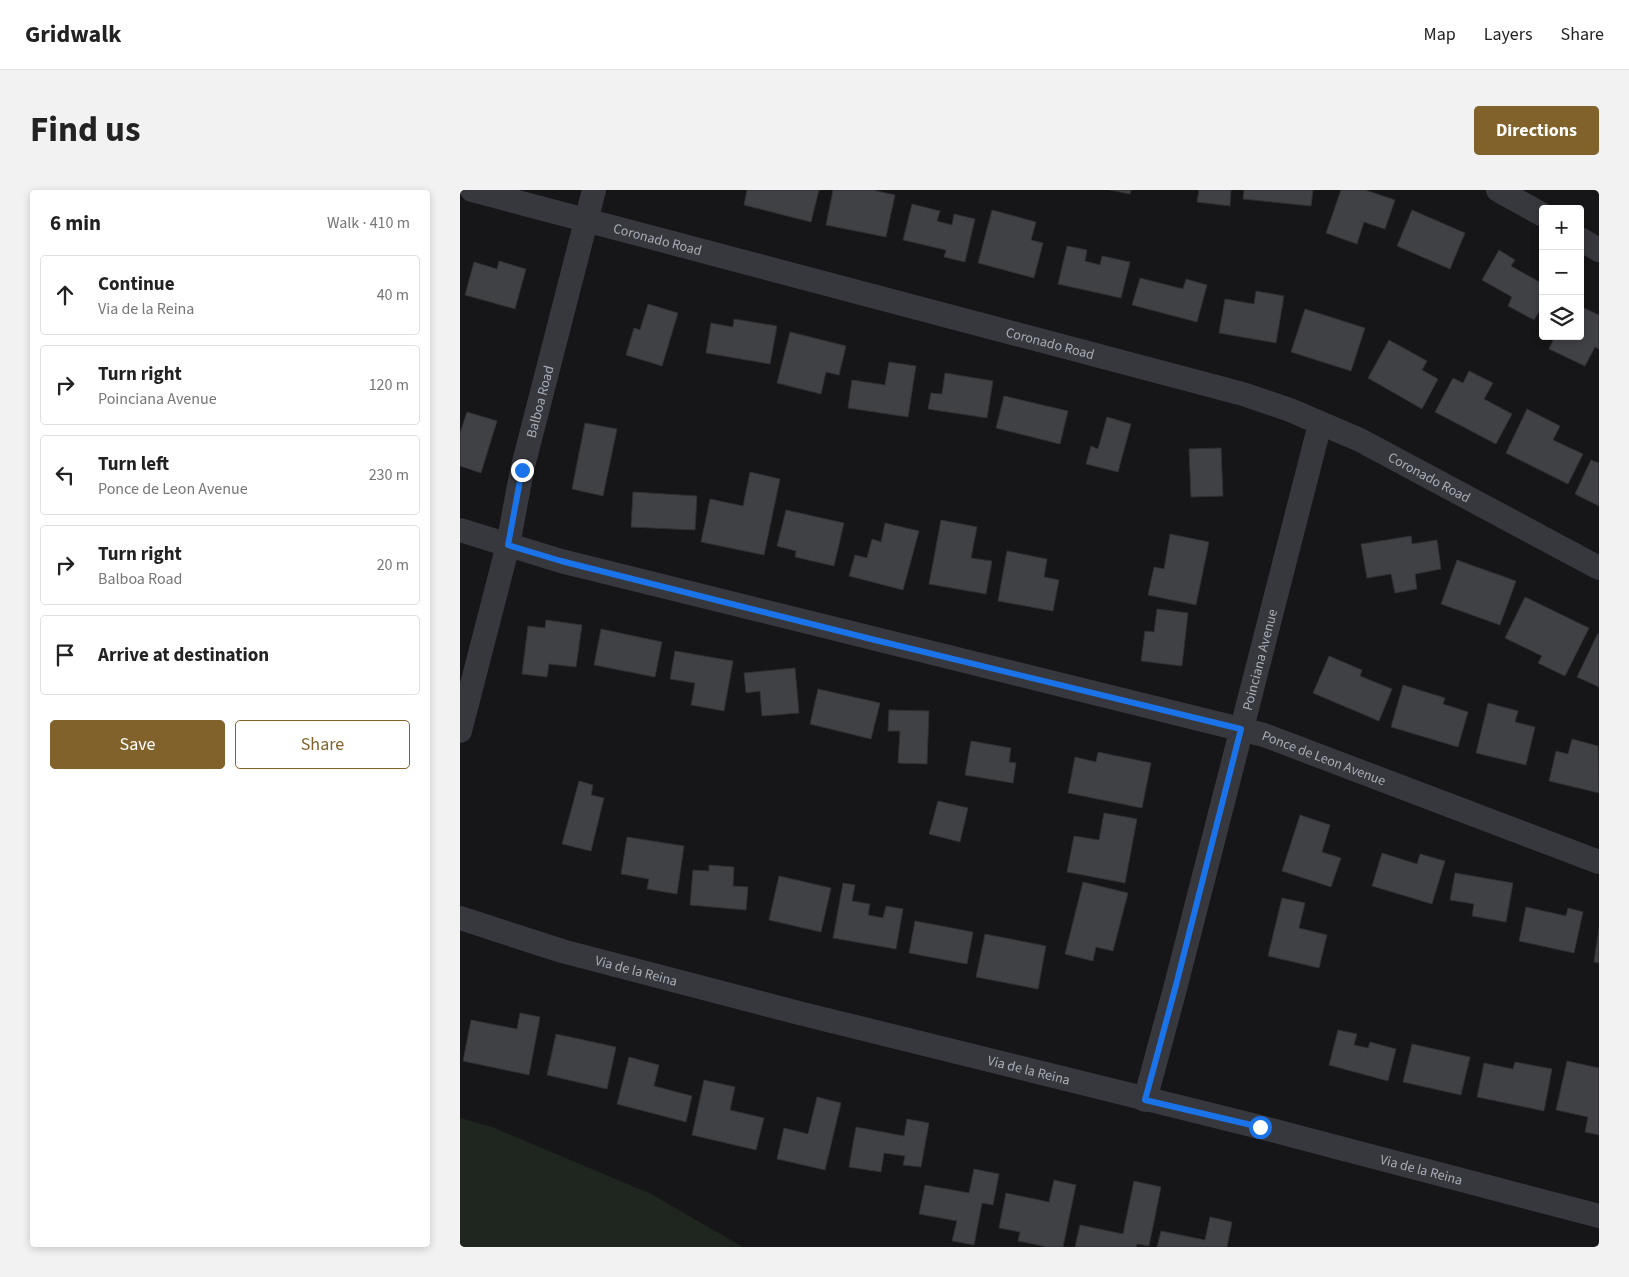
<!DOCTYPE html>
<html lang="en">
<head>
<meta charset="utf-8">
<style>
	body { margin:0; font-family:"Source Sans 3",sans-serif; background:#f2f2f2; color:#222 }
	.controls { position:absolute; right:15px; top:15px; display:grid; overflow:hidden; border-radius:5px; box-shadow:0 2px 8px #0003 }
	.controls button { width:45px; height:45px; display:grid; place-items:center; padding:0; border:0; border-bottom:1px solid #e0e0e0; background:#fff; color:#222; font:25px sans-serif }
	.stop { position:absolute; width:15px; height:15px; margin:-11px; border:4px solid #1a73e8; border-radius:50%; background:#fff }
	.stop.end { background:#1a73e8; border-color:#fff; box-shadow:0 1px 5px #0008 }
	.list { margin:0; padding:0; list-style:none }
	h2 { display:flex; justify-content:space-between; align-items:center; height:65px; margin:0; padding:0 20px; font-size:21px }
	h2 small { font-size:16px; font-weight:400; color:#767676 }
	.list li { display:grid; grid-template-columns:32px 1fr auto; gap:15px; align-items:center; box-sizing:border-box; height:80px; margin:0 10px 10px; padding:0 10px; border:1px solid #e0e0e0; border-radius:5px }
	.list b { display:block; font-size:19px; white-space:nowrap }
	.list p { margin:0; font-size:16px; white-space:nowrap; color:#767676 }
	.list em { font-size:16px; font-style:normal; color:#767676 }
	.actions { display:flex; gap:10px; padding:15px 20px }
	.actions a { flex:1; padding:11px 0; border:1px solid #80622a; border-radius:5px; text-align:center; font-size:18px; color:#80622a }
	.actions .main { background:#80622a; color:#fff }
	.icon { flex:none; width:28px; height:28px; fill:none; stroke:currentColor; stroke-width:2; stroke-linecap:round; stroke-linejoin:round }
	.map { position:relative; flex:none; width:1139px; height:1057px; overflow:hidden; border-radius:5px }
	header { display:flex; align-items:center; gap:30px; box-sizing:border-box; height:70px; padding:0 25px; background:#fff; border-bottom:1px solid #e0e0e0 }
	header strong { font-size:24px }
	nav { display:flex; gap:28px; margin-inline-start:auto; font-size:18px }
	.intro { display:flex; align-items:center; justify-content:space-between; box-sizing:border-box; height:120px; padding:0 30px }
	h1 { margin:0; font-size:35px }
	.button { padding:12px 22px; border-radius:5px; background:#80622a; color:#fff; font-size:18px; font-weight:700 }
	main { display:flex; gap:30px; padding:0 30px }
	aside { flex:1; background:#fff; border-radius:5px; box-shadow:0 2px 8px #0003 }
	.map>svg:first-child { display:block }
	.green { fill:#1e261f }
	.building { fill:#404145; stroke:#303034 }
	.lines { fill:none; stroke-linecap:round; stroke-linejoin:round }
	.street { stroke:#37383d; stroke-width:24 }
	.route { stroke:#1a73e8; stroke-width:6 }
	.labels { text-anchor:middle; stroke-width:5; stroke-linejoin:round; paint-order:stroke }
	.street-label { font-size:14px; fill:#a8adb8; stroke:#111113 }
</style>
</head>
<body>
<header>
<strong>Gridwalk</strong>
<nav><a>Map</a><a>Layers</a><a>Share</a></nav>
</header>
<div class="intro"><h1>Find us</h1><a class="button">Directions</a></div>
<main>
<aside>
<h2>6 min<small>Walk · 410 m</small></h2>
<ul class="list">
<li><svg class="icon" aria-label="ahead" viewBox="0 0 24 24"><path d="M12 20V5M6 11l6-6 6 6"/></svg><div><b>Continue</b><p>Via de la Reina</p></div><em>40 m</em></li>
<li><svg class="icon" aria-label="right" viewBox="0 0 24 24"><path d="M7 20v-9h11M14 6l5 5-5 5"/></svg><div><b>Turn right</b><p>Poinciana Avenue</p></div><em>120 m</em></li>
<li><svg class="icon" aria-label="left" viewBox="0 0 24 24"><path d="M17 20v-9H6M10 6l-5 5 5 5"/></svg><div><b>Turn left</b><p>Ponce de Leon Avenue</p></div><em>230 m</em></li>
<li><svg class="icon" aria-label="right" viewBox="0 0 24 24"><path d="M7 20v-9h11M14 6l5 5-5 5"/></svg><div><b>Turn right</b><p>Balboa Road</p></div><em>20 m</em></li>
<li><svg class="icon" aria-label="arrive" viewBox="0 0 24 24"><path d="M6 21V4h12l-3 4 3 4H6"/></svg><div><b>Arrive at destination</b></div></li>
</ul>
<div class="actions"><a class="main">Save</a><a>Share</a></div>
</aside>
<div class="map">
<svg width="1139" height="1057" viewBox="0 0 1139 1057">
	<rect width="100%" height="100%" fill="#161618"/>
	<polygon class="green" points="0,928 32,937 191,1004 283,1057 0,1057"/>
	<g class="building">
		<polygon points="287,0 359,0 351,32 284,15"/>
		<polygon points="373,0 413,0 435,5 426,47 366,35"/>
		<polygon points="650,0 671,0 670,4"/>
		<polygon points="739,0 771,0 770,16 737,12"/>
		<polygon points="784,0 853,0 851,16 783,9"/>
		<polygon points="881,0 905,0 935,10 925,39 904,32 897,54 866,43"/>
		<polygon points="452,14 480,21 477,31 492,35 494,24 515,29 505,72 484,67 486,60 443,50"/>
		<polygon points="532,20 576,32 571,50 583,53 574,88 518,73"/>
		<polygon points="952,20 1005,43 990,79 937,56"/>
		<polygon points="607,56 627,60 625,71 640,75 642,66 670,72 661,108 598,94"/>
		<polygon points="1039,60 1055,70 1051,76 1083,94 1083,115 1074,130 1048,116 1052,107 1022,90"/>
		<polygon points="39,71 66,79 55,119 5,105 14,72 37,79"/>
		<polygon points="680,88 723,99 726,89 747,95 737,132 672,115"/>
		<polygon points="796,101 824,106 816,153 759,143 765,109 794,114"/>
		<polygon points="188,114 218,123 202,176 166,165 174,138 180,140"/>
		<polygon points="1120,116 1139,125 1139,159 1135,157 1125,176 1089,159 1095,146 1120,146"/>
		<polygon points="845,119 905,138 891,181 831,162"/>
		<polygon points="274,129 317,136 310,174 246,163 251,133 273,137"/>
		<polygon points="330,142 386,156 379,185 366,182 361,204 317,193"/>
		<polygon points="929,150 967,171 962,180 978,189 962,219 908,188"/>
		<polygon points="429,172 456,176 448,227 388,218 392,190 425,195"/>
		<polygon points="1009,181 1033,193 1024,209 1052,224 1036,254 975,222 993,188 1003,193"/>
		<polygon points="485,183 533,191 527,228 468,219 471,203 482,204"/>
		<polygon points="544,206 608,221 600,254 536,238"/>
		<polygon points="1067,219 1100,236 1093,250 1123,264 1108,294 1046,263"/>
		<polygon points="7,222 37,231 21,283 0,276 0,243"/>
		<polygon points="647,227 671,234 658,282 626,274 631,256 638,259"/>
		<polygon points="125,233 157,239 143,306 112,299"/>
		<polygon points="761,258 763,306 731,307 729,259"/>
		<polygon points="1131,270 1139,273 1139,316 1115,304"/>
		<polygon points="290,282 320,289 304,365 241,352 250,309 283,316"/>
		<polygon points="173,302 237,306 235,340 171,337"/>
		<polygon points="326,320 384,333 374,376 335,367 336,361 317,356"/>
		<polygon points="481,330 517,337 511,368 532,371 526,404 469,394"/>
		<polygon points="425,333 459,341 443,400 389,386 395,365 407,368 412,349 421,352"/>
		<polygon points="710,344 749,352 736,415 688,405 694,377 704,379"/>
		<polygon points="951,346 952,354 977,350 981,379 955,384 957,399 935,403 931,384 907,388 901,354"/>
		<polygon points="547,361 587,369 584,387 599,390 593,421 538,411"/>
		<polygon points="997,370 1056,391 1040,435 981,414"/>
		<polygon points="1065,407 1129,438 1105,486 1078,473 1082,466 1045,448"/>
		<polygon points="697,419 728,423 722,476 681,471 685,441 694,442"/>
		<polygon points="86,430 122,435 116,477 89,474 87,487 62,484 68,436 85,438"/>
		<polygon points="141,439 202,452 195,487 134,475"/>
		<polygon points="1138,443 1139,444 1139,497 1117,487"/>
		<polygon points="215,461 273,471 264,521 231,515 235,493 210,489"/>
		<polygon points="869,466 902,480 900,486 932,499 919,531 853,503"/>
		<polygon points="335,478 339,523 302,526 300,501 286,503 284,483"/>
		<polygon points="943,495 985,508 983,514 1008,522 998,557 931,537"/>
		<polygon points="358,499 420,513 411,549 350,534"/>
		<polygon points="1028,513 1058,521 1055,532 1075,537 1066,575 1016,563"/>
		<polygon points="429,520 469,521 467,574 438,573 440,541 428,541"/>
		<polygon points="1112,549 1138,556 1139,603 1089,591 1096,561 1108,564"/>
		<polygon points="511,551 551,558 549,572 556,573 553,593 505,585"/>
		<polygon points="638,562 691,573 682,618 608,603 615,567 636,572"/>
		<polygon points="119,591 133,595 131,605 144,608 131,661 102,654"/>
		<polygon points="478,611 508,618 500,652 469,644"/>
		<polygon points="644,623 677,629 665,693 607,682 614,646 639,650"/>
		<polygon points="840,625 870,635 862,662 881,668 871,697 822,681"/>
		<polygon points="167,647 224,656 217,704 187,699 189,689 161,684"/>
		<polygon points="922,663 957,674 960,664 985,671 972,714 912,696"/>
		<polygon points="249,675 274,677 273,696 288,697 286,720 230,715 233,680 249,681"/>
		<polygon points="995,683 1053,693 1046,732 1012,726 1014,714 990,710"/>
		<polygon points="319,686 371,698 361,742 309,730"/>
		<polygon points="623,692 668,703 653,761 636,757 633,771 605,764"/>
		<polygon points="383,693 395,695 392,711 410,714 408,725 423,728 426,716 443,719 436,759 373,748"/>
		<polygon points="822,708 845,713 839,738 867,745 859,778 808,766"/>
		<polygon points="1066,717 1106,726 1108,718 1123,722 1114,763 1059,751"/>
		<polygon points="455,731 513,742 507,774 449,763"/>
		<polygon points="1139,738 1139,773 1134,772"/>
		<polygon points="525,744 586,756 578,799 516,787"/>
		<polygon points="60,823 80,827 69,885 3,871 11,830 57,839"/>
		<polygon points="878,840 897,844 894,855 908,858 910,852 936,859 928,891 869,875"/>
		<polygon points="96,844 156,857 147,899 87,885"/>
		<polygon points="952,854 1010,867 1001,905 943,892"/>
		<polygon points="169,867 199,875 194,896 232,906 226,932 157,914"/>
		<polygon points="1107,871 1139,878 1139,945 1125,942 1128,927 1096,920"/>
		<polygon points="1055,872 1092,879 1084,921 1017,907 1024,873 1053,879"/>
		<polygon points="244,890 275,897 270,920 304,928 296,960 232,945"/>
		<polygon points="357,907 381,913 365,980 317,969 324,938 348,944"/>
		<polygon points="447,929 469,933 461,977 443,975 445,966 424,963 421,982 389,977 396,937 444,946"/>
		<polygon points="514,979 539,984 533,1015 522,1013 514,1055 492,1051 497,1031 459,1024 465,995 509,1003"/>
		<polygon points="594,990 616,995 603,1057 587,1057 558,1051 560,1042 539,1038 546,1003 589,1012"/>
		<polygon points="674,991 701,997 689,1056 677,1054 676,1057 615,1057 620,1035 663,1044"/>
		<polygon points="750,1027 772,1032 767,1057 697,1057 701,1041 745,1050"/>
	</g>
	<g class="lines">
		<g class="street">
			<path id="s1" d="M12 0 783 204 830 220 900 250 1139 378"/>
			<polyline points="1038,0 1083,25"/>
			<polyline points="1120,49 1139,60"/>
			<path id="s2" d="M0 340 101 371 804 545 1139 672"/>
			<path id="s3" d="M0 541 48 355 62 280 134 0"/>
			<path id="s4" d="M0 728 102 761 339 823 800 937 1139 1026"/>
			<path id="s5" d="M685 910 716 795 860 234"/>
		</g>
	</g>
	<g class="lines">
		<polyline class="route" points="62,280 48,355 101,371 415,450 781,539 716,795 685,910 800,937"/>
	</g>
	<g class="labels">
		<g class="street-label">
			<text dy="5" stroke="none"><textPath href="#s1" startOffset="192">Coronado Road</textPath></text>
			<text dy="5" stroke="none"><textPath href="#s1" startOffset="598">Coronado Road</textPath></text>
			<text dy="5" stroke="none"><textPath href="#s3" startOffset="339">Balboa Road</textPath></text>
			<text dy="5" stroke="none"><textPath href="#s1" startOffset="1002">Coronado Road</textPath></text>
			<text dy="5" stroke="none"><textPath href="#s5" startOffset="455">Poinciana Avenue</textPath></text>
			<text dy="5" stroke="none"><textPath href="#s2" startOffset="894">Ponce de Leon Avenue</textPath></text>
			<text dy="5" stroke="none"><textPath href="#s4" startOffset="184">Via de la Reina</textPath></text>
			<text dy="5" stroke="none"><textPath href="#s4" startOffset="589">Via de la Reina</textPath></text>
			<text dy="5" stroke="none"><textPath href="#s4" startOffset="994">Via de la Reina</textPath></text>
		</g>
	</g>
</svg>
<div class="controls">
<button>+</button>
<button>−</button>
<button><svg class="icon" aria-label="layers" viewBox="0 0 24 24"><path d="M12 4l9 5-9 5-9-5zM3 14l9 5 9-5"/></svg></button>
</div>
<div class="stop" style="left:800px;top:937px"></div>
<div class="stop end" style="left:62px;top:280px"></div>
</div>
</main>
</body>
</html>
